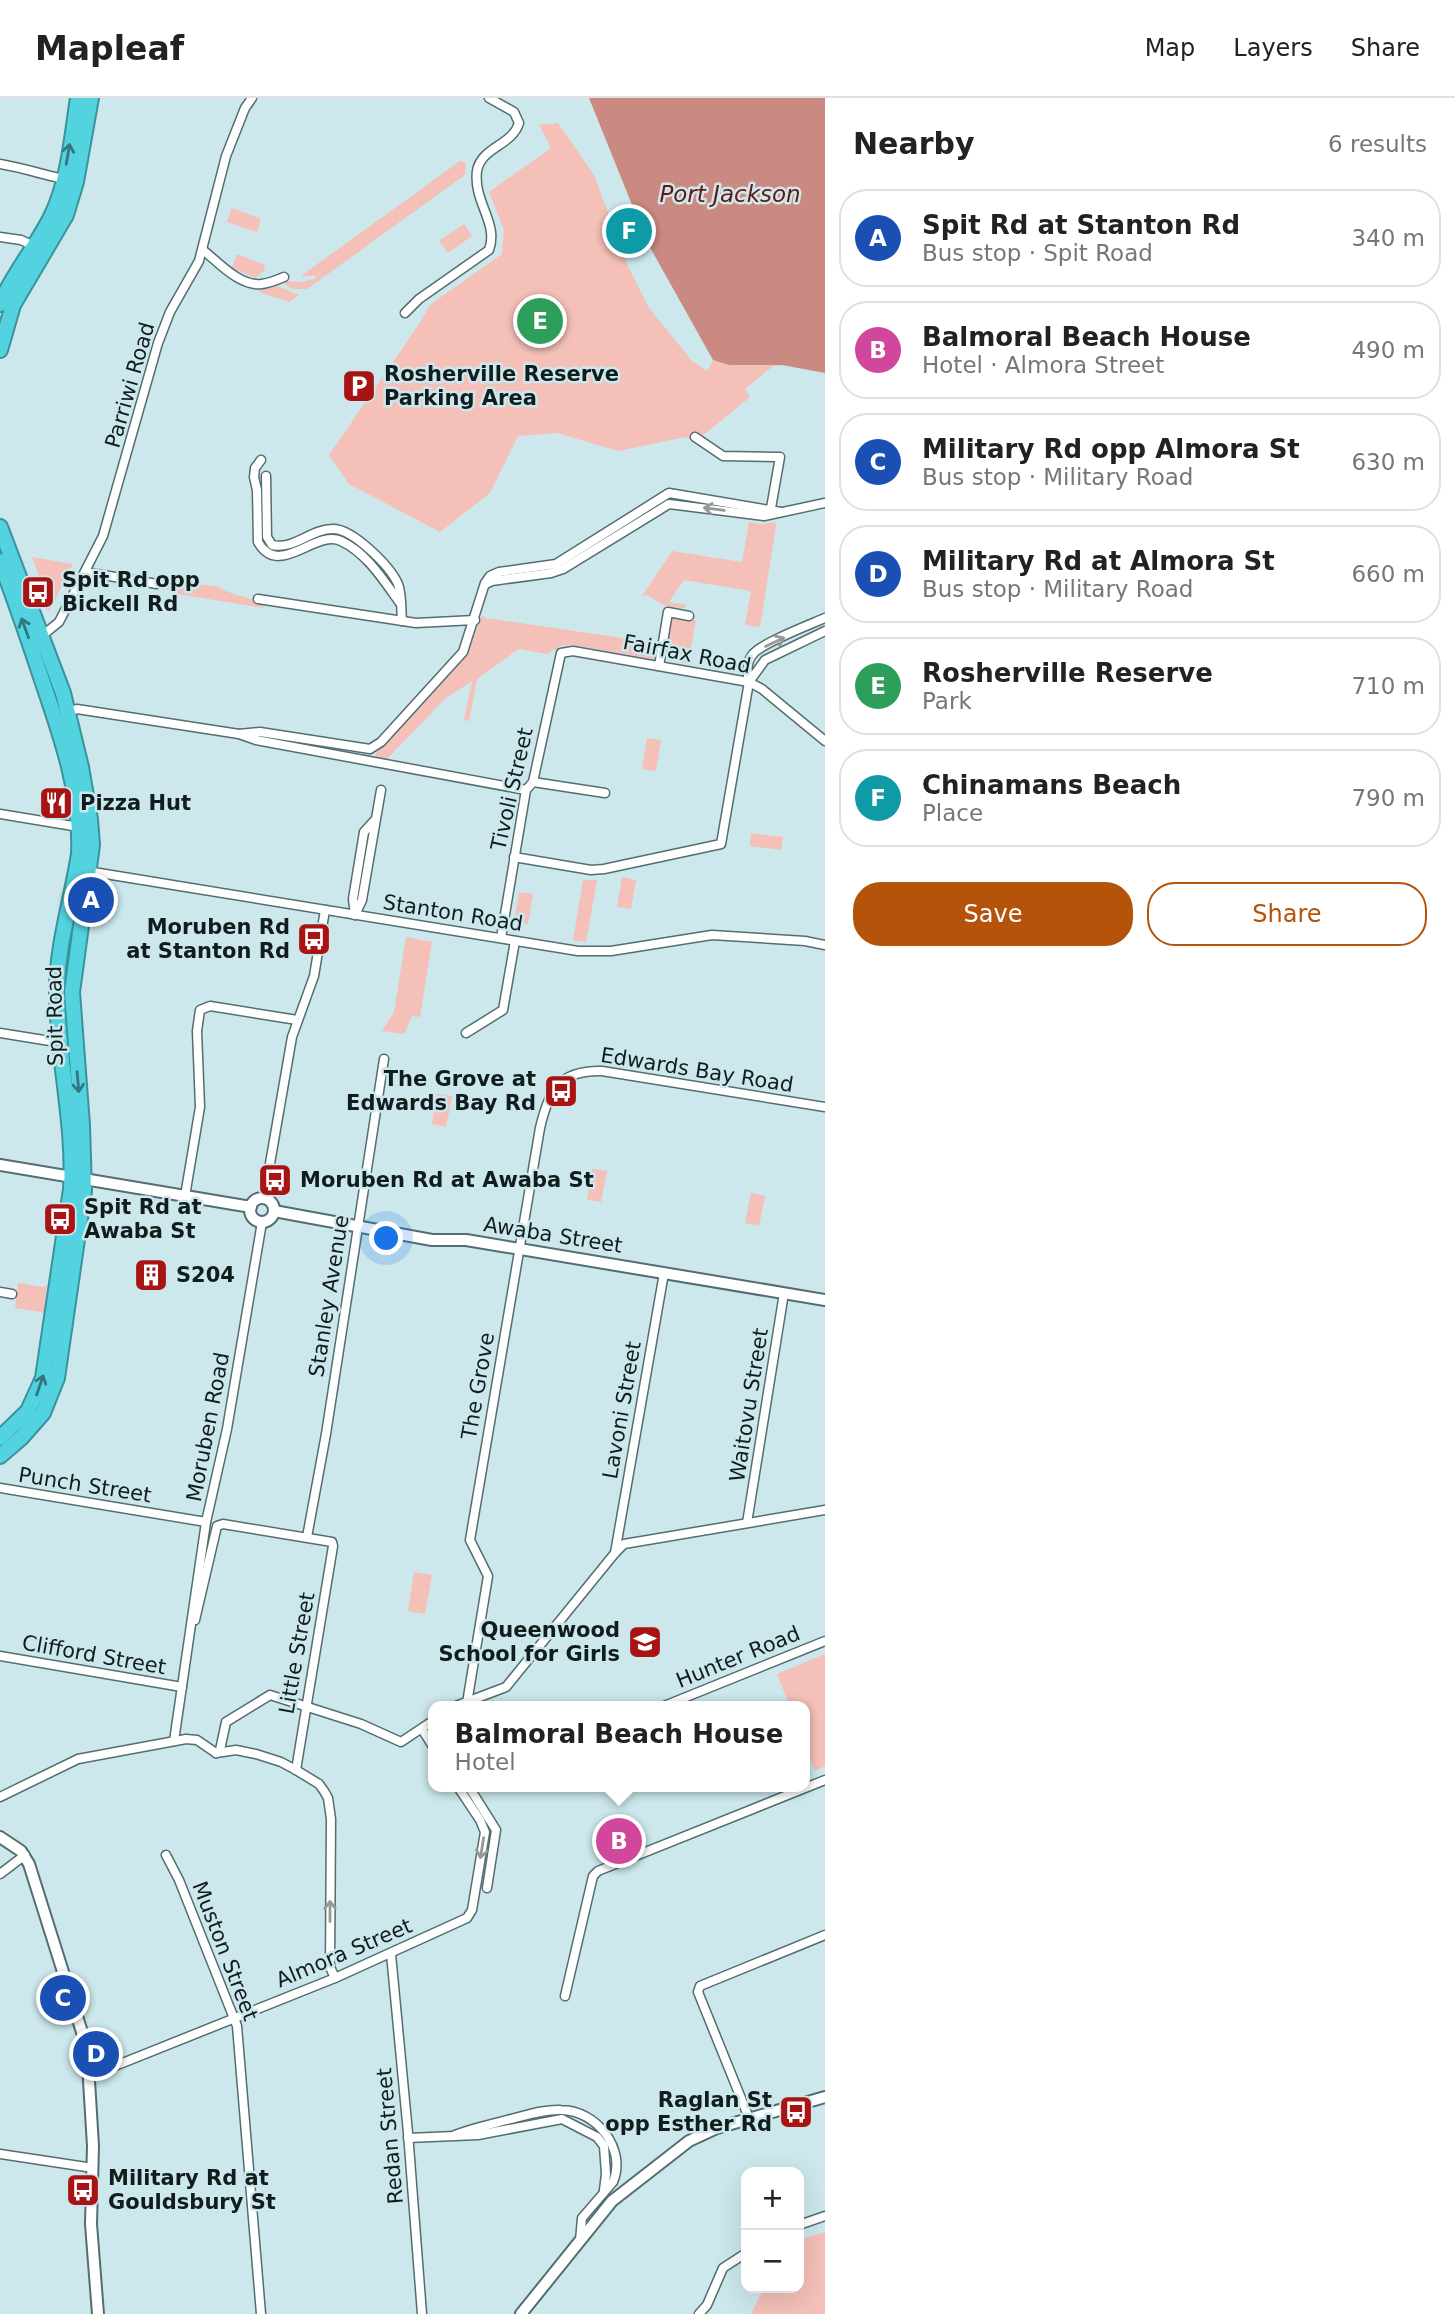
<!DOCTYPE html>
<html lang="en">
<head>
<meta charset="utf-8">
<style>
	body { margin:0; font-family:"DejaVu Sans",sans-serif; background:#f6f6f6; color:#222 }
	.controls { position:absolute; right:21px; bottom:21px; display:grid; overflow:hidden; border-radius:14px; box-shadow:0 7px 28px #0002 }
	.controls button { width:63px; height:63px; display:grid; place-items:center; padding:0; border:0; border-bottom:2px solid #e0e0e0; background:#fff; color:#222; font:35px sans-serif }
	.you { position:absolute; left:387px; top:1141px; width:24px; height:24px; margin:-18px; border:5px solid #fff; border-radius:50%; background:#1a73e8; box-shadow:0 0 0 10px #1a73e833 }
	.badge { display:grid; place-items:center; width:46px; height:46px; border-radius:50%; background:#b45309; color:#fff; font-size:23px; font-weight:700 }
	.pin { position:absolute; translate:-50% -50%; border:4px solid #fff; box-shadow:0 2px 7px #0006 }
	.popup { position:absolute; left:428px; top:1603px; width:382px; height:91px; box-sizing:border-box; display:grid; place-content:center; border-radius:14px; background:#fff; filter:drop-shadow(0 2px 5px #0005); font-size:23px; white-space:nowrap; color:#767676 }
	.popup b { font-size:26px; color:#222 }
	.popup::after { content:''; position:absolute; left:50%; top:100%; margin-left:-14px; border:14px solid transparent; border-top-color:#fff }
	.list { margin:0; padding:0; list-style:none }
	h2 { display:flex; justify-content:space-between; align-items:center; height:91px; margin:0; padding:0 28px; font-size:30px }
	h2 small { font-size:23px; font-weight:400; color:#767676 }
	.list li { display:grid; grid-template-columns:46px 1fr auto; gap:21px; align-items:center; box-sizing:border-box; height:98px; margin:0 14px 14px; padding:0 14px; border:2px solid #e0e0e0; border-radius:28px }
	.list b { display:block; font-size:26px; white-space:nowrap }
	.list p { margin:0; font-size:23px; white-space:nowrap; color:#767676 }
	.list em { font-size:23px; font-style:normal; color:#767676 }
	.actions { display:flex; gap:14px; padding:21px 28px }
	.actions a { flex:1; padding:16px 0; border:2px solid #b45309; border-radius:28px; text-align:center; font-size:24px; color:#b45309 }
	.actions .main { background:#b45309; color:#fff }
	.map { position:relative; flex:none; width:825px; height:2216px; overflow:hidden }
	header { display:flex; align-items:center; gap:42px; box-sizing:border-box; height:98px; padding:0 35px; background:#fff; border-bottom:2px solid #e0e0e0 }
	header strong { font-size:33px }
	nav { display:flex; gap:38px; margin-inline-start:auto; font-size:24px }
	main { display:flex }
	aside { flex:1; background:#fff }
	.map>svg:first-child { display:block }
	.green { fill:#f4c0b8 }
	.water { fill:#ca8981 }
	.lines { fill:none; stroke-linecap:round; stroke-linejoin:round }
	.street-casing { stroke:#536d70; stroke-width:11 }
	.secondary-casing { stroke:#536d70; stroke-width:14 }
	.highway-casing { stroke:#3c929c; stroke-width:18 }
	.street { stroke:#fff; stroke-width:8 }
	.secondary { stroke:#fff; stroke-width:10 }
	.highway { stroke:#53d2e0; stroke-width:14 }
	.oneway { stroke:#32777e }
	.oneway2 { stroke:#949999 }
	.labels { text-anchor:middle; stroke-width:5; stroke-linejoin:round; paint-order:stroke }
	.poi-label { font-size:21px; font-weight:bold; fill:#111c1d; stroke:#cce8ec; text-anchor:start }
	.street-label { font-size:21px; fill:#111c1d; stroke:#cce8ec }
	.water-label { font-size:23px; font-style:italic; fill:#641712; stroke:#cce8ec }
</style>
</head>
<body>
<header>
<strong>Mapleaf</strong>
<nav><a>Map</a><a>Layers</a><a>Share</a></nav>
</header>
<main>
<div class="map">
<svg width="825" height="2216" viewBox="0 0 825 2216">
	<rect width="100%" height="100%" fill="#cce8ec"/>
	<g class="green">
		<polygon points="558,25 594,77 627,166 649,210 692,263 707,273 713,262 729,267 782,267 773,268 745,291 750,299 695,344 686,339 618,353 557,335 518,338 490,395 440,434 349,386 329,357 413,235 431,206 502,156 504,132 489,94 551,50 539,27"/>
		<polygon points="460,63 466,65 465,77 307,191 293,191 284,186 286,183 301,184 315,181 316,178 301,178"/>
		<polygon points="232,110 261,121 257,134 227,124"/>
		<polygon points="464,126 472,138 448,155 439,143"/>
		<polygon points="237,156 265,167 264,173 255,180 232,170"/>
		<polygon points="275,187 299,197 289,204 259,194 262,188"/>
		<polygon points="749,424 762,426 775,424 776,428 760,529 745,527 751,493 684,482 669,504 687,507 684,510 665,508 647,497 642,498 672,453 742,464"/>
		<polygon points="32,459 73,466 49,513 45,511 46,497"/>
		<path d="M157 480 219 489C233 499 253 497 264 510L177 496 161 488V484Z"/>
		<polygon points="482,517 485,520 649,544 659,547 658,555 653,561 572,547 561,548 547,556 519,551 477,581 469,623 464,622 472,583 445,601 384,664 378,663 376,657 378,650 468,555"/>
		<polygon points="675,520 696,522 688,566 669,562 664,555 669,524"/>
		<polygon points="647,640 661,642 656,673 642,671"/>
		<polygon points="751,735 783,739 781,752 750,748"/>
		<polygon points="622,779 636,782 631,811 617,809"/>
		<polygon points="583,782 597,782 586,844 573,842"/>
		<polygon points="519,794 533,796 528,826 514,824"/>
		<polygon points="406,839 432,844 420,919 412,918 404,936 382,933 394,914"/>
		<polygon points="437,996 452,998 446,1029 432,1026"/>
		<polygon points="592,1071 607,1073 601,1104 587,1102"/>
		<polygon points="751,1095 765,1098 759,1128 745,1125"/>
		<polygon points="18,1185 44,1189 47,1186 44,1217 41,1214 15,1210"/>
		<polygon points="414,1474 432,1477 425,1516 408,1513"/>
		<polygon points="825,1556 825,1668 815,1673 805,1646 804,1608 790,1608 777,1576"/>
		<polygon points="825,2134 825,2216 751,2216 764,2190 799,2190 799,2142"/>
	</g>
	<polygon class="water" points="589,0 825,0 825,275 782,267 729,267 713,262 647,144"/>
	<g class="lines">
		<g class="street-casing">
			<g id="street">
				<path d="M0 66C24 70 44 77 68 82"/>
				<polyline points="0,139 21,142 34,148"/>
				<path d="M203 152C218 164 240 189 262 186 269 185 277 182 284 179"/>
				<path d="M405 215 419 201 489 152C499 125 473 104 477 73 481 49 512 48 519 25L514 14 489 0"/>
				<polyline points="695,339 723,358 780,359 771,410"/>
				<path d="M261 362 255 370 254 379 257 392 258 444C279 481 315 431 341 443 367 455 384 483 400 505"/>
				<path d="M266 378 267 439 272 447C295 452 310 431 333 431 353 431 390 468 398 486 402 496 401 512 402 523"/>
				<polyline points="85,474 157,486"/>
				<polyline points="486,486 492,483 551,475 563,471 669,406 764,418 825,405"/>
				<polyline points="258,501 416,525 475,522"/>
				<polyline points="43,537 59,524 103,438 158,245 170,214 199,163 226,58 245,10 252,0"/>
				<polyline points="659,568 668,514 689,518"/>
				<polyline points="749,584 765,562 825,533"/>
				<polyline points="65,615 77,611 239,636 256,642 526,692"/>
				<polyline points="239,636 260,634 370,651 381,644 463,554 485,485 490,478 499,474 556,466 669,395 781,414"/>
				<polyline points="533,684 605,695"/>
				<polyline points="0,716 79,729"/>
				<path d="M514 759 591 772 604 771 721 746 749 584C747 574 746 564 753 556 762 545 809 527 825 520"/>
				<polyline points="87,773 578,853 611,853 712,837 805,843 825,847"/>
				<polyline points="355,817 362,802 381,692"/>
				<polyline points="355,817 353,801 364,734 374,723"/>
				<polyline points="501,840 526,692 533,684 561,555 573,553 749,584 762,591 825,643"/>
				<polyline points="0,935 50,943 63,943"/>
				<polyline points="466,935 503,912 515,843"/>
				<polyline points="185,1098 200,1009 197,933 200,912 210,908 297,922"/>
				<polyline points="264,1100 292,939 314,878 325,812"/>
				<polyline points="0,1194 12,1196"/>
				<polyline points="0,1390 206,1424"/>
				<polyline points="747,1425 784,1195"/>
				<polyline points="307,1439 326,1336 384,961"/>
				<polyline points="615,1455 664,1175"/>
				<polyline points="195,1522 217,1428 223,1426 332,1444 333,1448 296,1672"/>
				<polyline points="0,1558 182,1589"/>
				<path d="M467 1605 488 1478 470 1442 540 1030C549 991 560 972 602 973L825 1009"/>
				<polyline points="456,1608 506,1589 615,1455 624,1446 825,1412"/>
				<polyline points="664,1608 825,1543"/>
				<polyline points="422,1631 434,1650"/>
				<polyline points="174,1643 206,1424 227,1331 262,1124"/>
				<polyline points="216,1655 236,1652 256,1656 281,1664 296,1672 319,1686 324,1693 328,1700 331,1721 330,1869 335,1880"/>
				<polyline points="216,1655 220,1652 226,1624 270,1597 361,1626 401,1644 434,1622"/>
				<polyline points="469,1689 496,1732 487,1790"/>
				<polyline points="0,1699 78,1661 186,1641 197,1642 216,1655"/>
				<polyline points="166,1757 179,1782 237,1928 261,2216"/>
				<polyline points="0,1776 25,1757"/>
				<polyline points="391,1856 408,2035 422,2216"/>
				<polyline points="565,1898 593,1778 598,1773 825,1682"/>
				<polyline points="90,1978 335,1880 467,1820 472,1812 485,1734 480,1722 458,1689"/>
				<polyline points="749,2020 698,1894 700,1888 825,1837"/>
				<path d="M455 2037C473 2030 489 2027 507 2022 524 2018 544 2011 561 2012 596 2012 627 2051 613 2084L582 2120 580 2143"/>
				<polyline points="408,2040 478,2037 562,2021 597,2039 604,2048 606,2076 604,2092"/>
				<polyline points="0,2056 93,2070"/>
				<polyline points="799,2127 825,2118"/>
				<polyline points="699,2216 707,2207 723,2170 746,2155"/>
			</g>
		</g>
		<g class="secondary-casing">
			<g id="secondary">
				<polyline points="0,1067 251,1109"/>
				<circle cx="262" cy="1112" r="12"/>
				<polyline points="274,1113 432,1142 466,1142 825,1202"/>
				<polyline points="0,1739 21,1753 29,1766 87,1950 93,2048 91,2126 98,2216"/>
				<polyline points="521,2216 612,2103 689,2043 717,2030 825,1999"/>
			</g>
		</g>
		<g class="highway-casing">
			<g id="highway">
				<path d="M0 206C14 174 37 148 52 117 69 81 72 38 78 0"/>
				<polyline points="0,252 13,207 66,117 76,84 91,0"/>
				<polyline points="0,429 63,595 81,669 90,721 92,747 72,894 82,1027 84,1093 57,1280 43,1315 21,1340 0,1358"/>
				<path d="M0 463C15 501 28 540 41 579 60 635 82 695 79 756 72 801 57 847 57 893 57 960 75 1025 71 1091L43 1280 28 1313 0 1340"/>
			</g>
		</g>
		<use href="#street" class="street"/>
		<use href="#secondary" class="secondary"/>
		<use href="#highway" class="highway"/>
	</g>
	<defs><path id="oneway-shaft" d="M-6 0H5M1.5-3L5.5 0L1.5 3" fill="none" stroke-width="1.6" stroke-linecap="round" stroke-linejoin="round" transform="scale(1.75)"/></defs>
	<g class="oneway">
		<use href="#oneway-shaft" transform="translate(68 56) rotate(-80)"/>
		<use href="#oneway-shaft" transform="translate(25 530) rotate(-110)"/>
		<use href="#oneway-shaft" transform="translate(78 984) rotate(85)"/>
		<use href="#oneway-shaft" transform="translate(40 1287) rotate(-71)"/>
	</g>
	<g class="oneway2">
		<use href="#oneway-shaft" transform="translate(714 411) rotate(-172)"/>
		<use href="#oneway-shaft" transform="translate(775 544) rotate(-25)"/>
		<use href="#oneway-shaft" transform="translate(482 1750) rotate(99)"/>
		<use href="#oneway-shaft" transform="translate(330 1813) rotate(-90)"/>
	</g>
	<defs>
		<g id="parking-square" transform="scale(1.75)"><rect x="-9" y="-9" width="18" height="18" rx="4" fill="#a81314" stroke="#cce8ec"/><path d="M-3.5-5.5H1a3.5 3.5 0 0 1 0 7H-1V5.5H-3.5ZM-1-3.4V-.6H.8a1.4 1.4 0 0 0 0-2.8Z" fill="#fff"/></g>
		<g id="bus-square" transform="scale(1.75)"><rect x="-9" y="-9" width="18" height="18" rx="4" fill="#a81314" stroke="#cce8ec"/><path d="M-5-6H5V4H4V6H2V4H-2V6H-4V4H-5ZM-3.5-4V0h7V-4ZM-3.5 1.2v1.5H-2V1.2ZM2 1.2v1.5H3.5V1.2Z" fill="#fff"/></g>
		<g id="restaurant-square" transform="scale(1.75)"><rect x="-9" y="-9" width="18" height="18" rx="4" fill="#a81314" stroke="#cce8ec"/><path d="M-5-6h1v4h1v-4h1v4h1v-4h1v5L-1.5 .5V6h-2V.5L-5-1ZM5-6V6H3V1.5H1.5Q1.5-4 5-6Z" fill="#fff"/></g>
		<g id="building-square" transform="scale(1.75)"><rect x="-9" y="-9" width="18" height="18" rx="4" fill="#a81314" stroke="#cce8ec"/><path d="M-4-6H4V6H1V3H-1V6H-4ZM-2.5-4.3h1.7v1.8h-1.7ZM.8-4.3h1.7v1.8H.8ZM-2.5-1h1.7V.8h-1.7ZM.8-1h1.7V.8H.8Z" fill="#fff"/></g>
		<g id="school-square" transform="scale(1.75)"><rect x="-9" y="-9" width="18" height="18" rx="4" fill="#a81314" stroke="#cce8ec"/><path d="M0-5L7-2L0 1L-7-2ZM-4 1L0 2.5L4 1V4Q0 6-4 4Z" fill="#fff"/></g>
	</defs>
	<g fill-rule="evenodd">
		<use href="#parking-square" x="359" y="288"/>
		<use href="#bus-square" x="38" y="494"/>
		<use href="#restaurant-square" x="56" y="705"/>
		<use href="#bus-square" x="314" y="841"/>
		<use href="#bus-square" x="561" y="993"/>
		<use href="#bus-square" x="275" y="1082"/>
		<use href="#bus-square" x="60" y="1121"/>
		<use href="#building-square" x="151" y="1177"/>
		<use href="#school-square" x="645" y="1544"/>
		<use href="#bus-square" x="796" y="2014"/>
		<use href="#bus-square" x="83" y="2092"/>
	</g>
	<g class="labels">
		<g class="poi-label">
			<text x="384" y="283">Rosherville Reserve<tspan x="384" dy="24">Parking Area</tspan></text>
			<text x="62" y="489">Spit Rd opp<tspan x="62" dy="24">Bickell Rd</tspan></text>
			<text x="80" y="712">Pizza Hut</text>
			<text x="290" y="836" text-anchor="end">Moruben Rd<tspan x="290" dy="24">at Stanton Rd</tspan></text>
			<text x="536" y="988" text-anchor="end">The Grove at<tspan x="536" dy="24">Edwards Bay Rd</tspan></text>
			<text x="300" y="1089">Moruben Rd at Awaba St</text>
			<text x="84" y="1116">Spit Rd at<tspan x="84" dy="24">Awaba St</tspan></text>
			<text x="176" y="1184">S204</text>
			<text x="620" y="1539" text-anchor="end">Queenwood<tspan x="620" dy="24">School for Girls</tspan></text>
			<text x="772" y="2009" text-anchor="end">Raglan St<tspan x="772" dy="24">opp Esther Rd</tspan></text>
			<text x="108" y="2087">Military Rd at<tspan x="108" dy="24">Gouldsbury St</tspan></text>
		</g>
		<g class="street-label">
			<text transform="translate(130 287) rotate(-74)" y="7">Parriwi Road</text>
			<text transform="translate(687 556) rotate(11)" y="7">Fairfax Road</text>
			<text transform="translate(512 691) rotate(-77)" y="7">Tivoli Street</text>
			<text transform="translate(453 815) rotate(9)" y="7">Stanton Road</text>
			<text transform="translate(55 918) rotate(-91)" y="7">Spit Road</text>
			<text transform="translate(697 972) rotate(9)" y="7">Edwards Bay Road</text>
			<text transform="translate(553 1137) rotate(9)" y="7">Awaba Street</text>
			<text transform="translate(329 1198) rotate(-81)" y="7">Stanley Avenue</text>
			<text transform="translate(478 1288) rotate(-80)" y="7">The Grove</text>
			<text transform="translate(749 1307) rotate(-81)" y="7">Waitovu Street</text>
			<text transform="translate(622 1312) rotate(-80)" y="7">Lavoni Street</text>
			<text transform="translate(208 1329) rotate(-79)" y="7">Moruben Road</text>
			<text transform="translate(85 1387) rotate(9)" y="7">Punch Street</text>
			<text transform="translate(297 1555) rotate(-80)" y="7">Little Street</text>
			<text transform="translate(94 1557) rotate(10)" y="7">Clifford Street</text>
			<text transform="translate(738 1559) rotate(-22)" y="7">Hunter Road</text>
			<text transform="translate(225 1853) rotate(69)" y="7">Muston Street</text>
			<text transform="translate(344 1855) rotate(-23)" y="7">Almora Street</text>
			<text transform="translate(390 2038) rotate(-95)" y="7">Redan Street</text>
		</g>
		<g class="water-label">
			<text x="730" y="104">Port Jackson</text>
		</g>
	</g>
</svg>
<div class="controls">
<button>+</button>
<button>−</button>
</div>
<div class="you"></div>
<div class="pin badge" style="left:91px;top:802px;background:#1a4fb4">A</div>
<div class="pin badge" style="left:619px;top:1743px;background:#d1479c">B</div>
<div class="popup"><b>Balmoral Beach House</b>Hotel</div>
<div class="pin badge" style="left:63px;top:1900px;background:#1a4fb4">C</div>
<div class="pin badge" style="left:96px;top:1956px;background:#1a4fb4">D</div>
<div class="pin badge" style="left:540px;top:223px;background:#2e9e5b">E</div>
<div class="pin badge" style="left:629px;top:133px;background:#0f9aa8">F</div>
</div>
<aside>
<h2>Nearby<small>6 results</small></h2>
<ul class="list">
<li><span class="badge" style="background:#1a4fb4">A</span><div><b>Spit Rd at Stanton Rd</b><p>Bus stop · Spit Road</p></div><em>340 m</em></li>
<li><span class="badge" style="background:#d1479c">B</span><div><b>Balmoral Beach House</b><p>Hotel · Almora Street</p></div><em>490 m</em></li>
<li><span class="badge" style="background:#1a4fb4">C</span><div><b>Military Rd opp Almora St</b><p>Bus stop · Military Road</p></div><em>630 m</em></li>
<li><span class="badge" style="background:#1a4fb4">D</span><div><b>Military Rd at Almora St</b><p>Bus stop · Military Road</p></div><em>660 m</em></li>
<li><span class="badge" style="background:#2e9e5b">E</span><div><b>Rosherville Reserve</b><p>Park</p></div><em>710 m</em></li>
<li><span class="badge" style="background:#0f9aa8">F</span><div><b>Chinamans Beach</b><p>Place</p></div><em>790 m</em></li>
</ul>
<div class="actions"><a class="main">Save</a><a>Share</a></div>
</aside>
</main>
</body>
</html>
